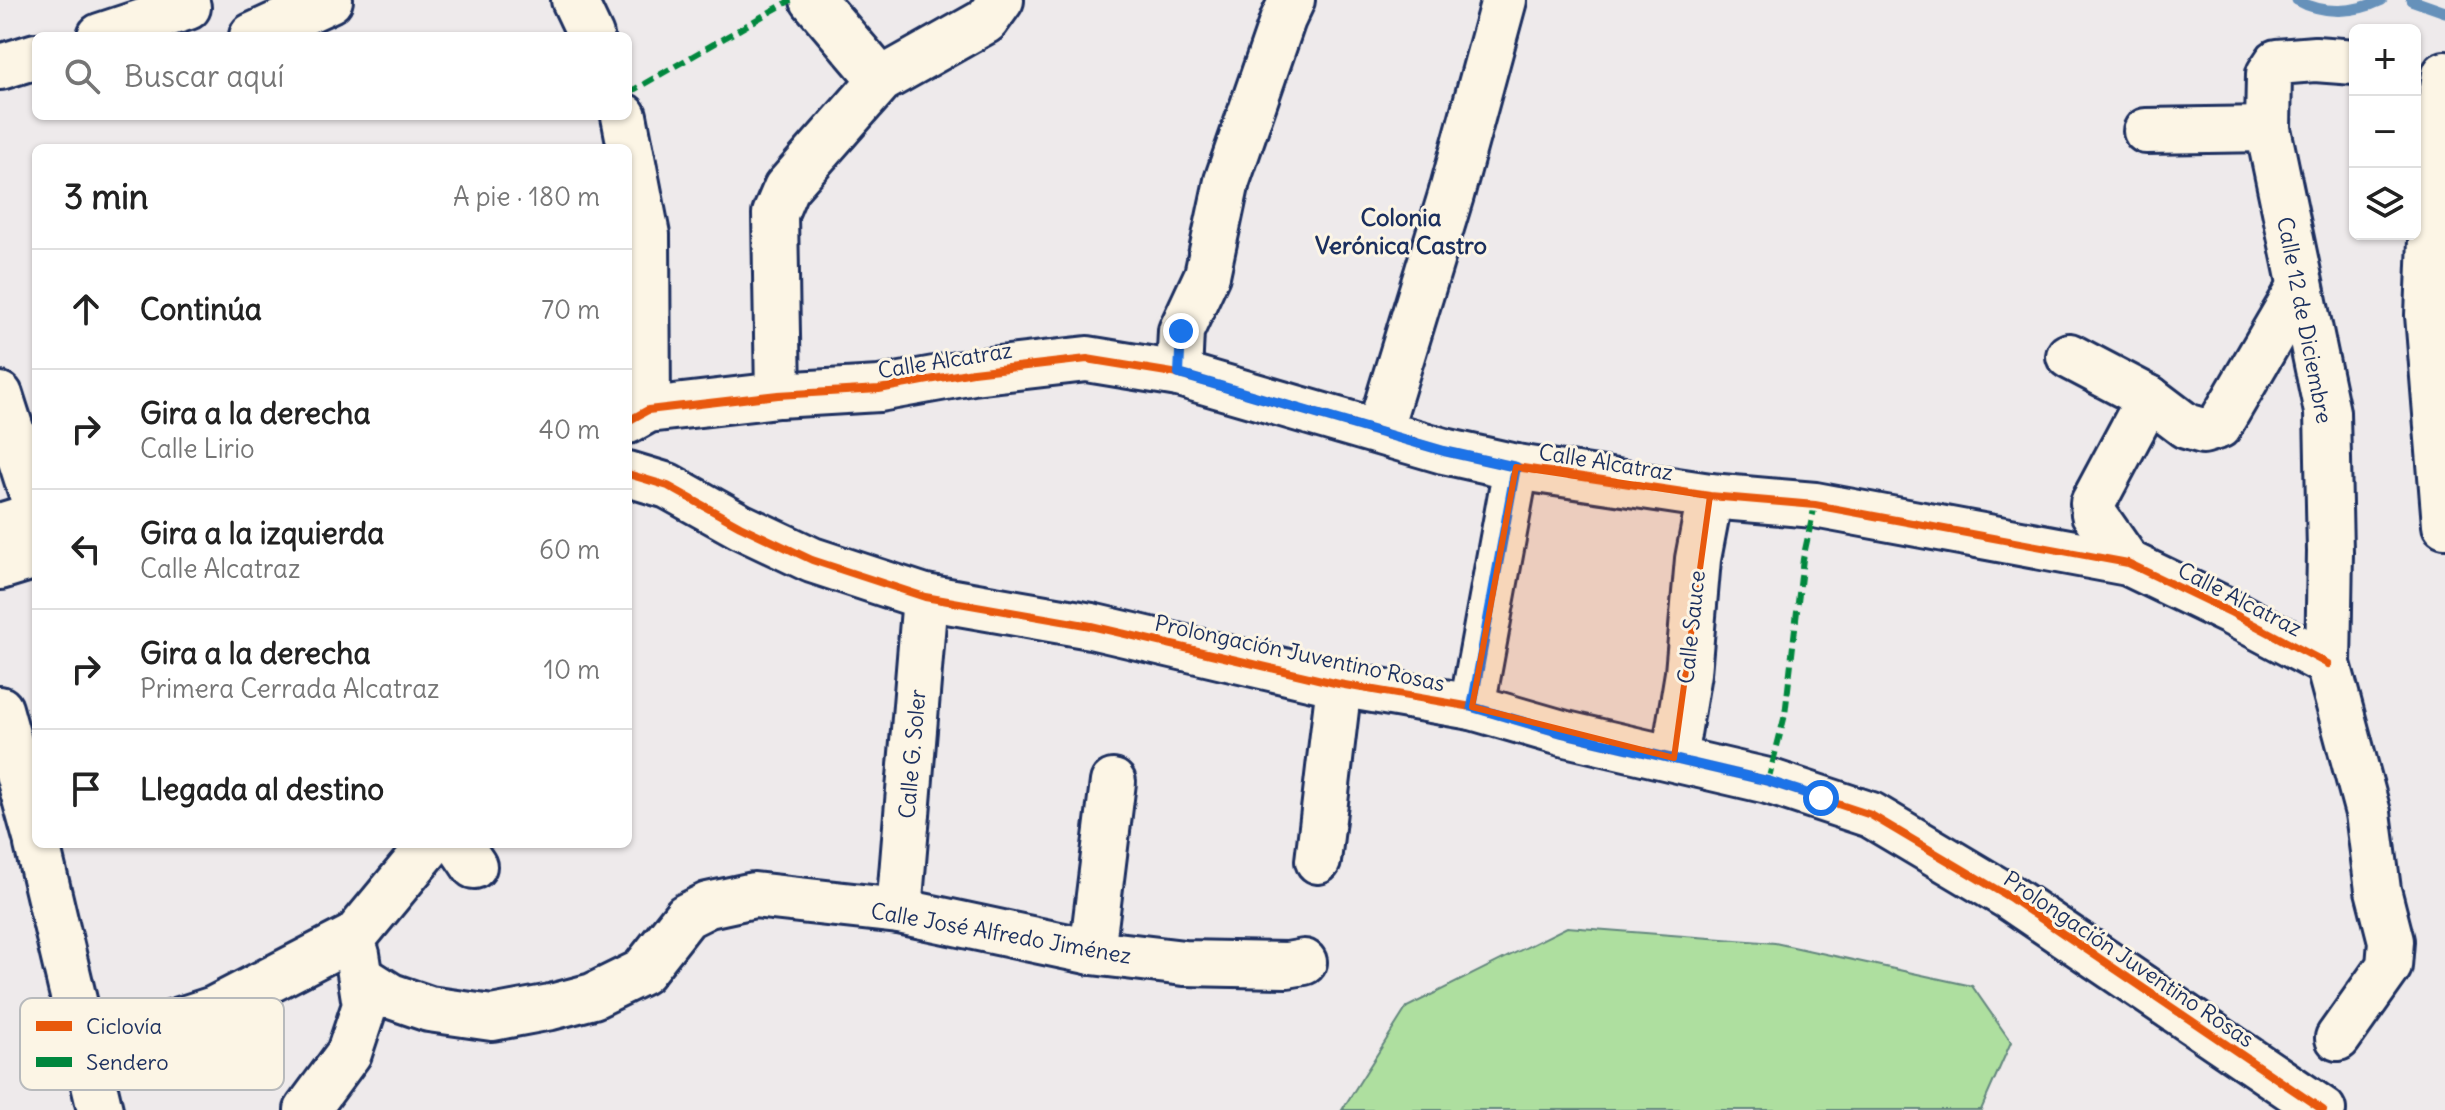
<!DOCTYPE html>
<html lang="es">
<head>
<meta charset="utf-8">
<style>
	body { margin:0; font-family:Delius,sans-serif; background:#f6f6f6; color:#222 }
	.controls { position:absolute; right:24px; top:24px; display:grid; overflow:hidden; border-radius:12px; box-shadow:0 2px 6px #0004 }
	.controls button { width:72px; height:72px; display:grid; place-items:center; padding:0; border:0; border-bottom:2px solid #e0e0e0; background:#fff; color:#222; font:40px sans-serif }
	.stop { position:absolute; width:24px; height:24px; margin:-18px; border:6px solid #1a73e8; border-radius:50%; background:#fff }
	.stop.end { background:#1a73e8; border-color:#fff; box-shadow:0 2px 8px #0008 }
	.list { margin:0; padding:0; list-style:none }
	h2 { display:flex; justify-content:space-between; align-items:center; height:104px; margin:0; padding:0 32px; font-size:34px }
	h2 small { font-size:26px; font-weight:400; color:#767676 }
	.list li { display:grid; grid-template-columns:52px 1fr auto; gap:24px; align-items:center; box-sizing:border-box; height:120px; padding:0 32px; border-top:2px solid #e0e0e0 }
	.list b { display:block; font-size:30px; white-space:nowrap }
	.list p { margin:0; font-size:26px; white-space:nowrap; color:#767676 }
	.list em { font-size:26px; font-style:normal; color:#767676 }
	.icon { flex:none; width:44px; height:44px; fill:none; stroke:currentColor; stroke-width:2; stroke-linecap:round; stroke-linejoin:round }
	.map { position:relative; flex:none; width:2445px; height:1110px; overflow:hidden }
	.search { position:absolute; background:#fff; box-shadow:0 2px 6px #0004; left:32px; top:32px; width:600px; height:88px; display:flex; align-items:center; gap:20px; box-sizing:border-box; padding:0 28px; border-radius:12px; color:#767676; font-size:30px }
	.panel { position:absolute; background:#fff; box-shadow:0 2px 6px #0004; left:32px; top:144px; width:600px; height:704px; border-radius:12px }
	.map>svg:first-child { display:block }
	.green { fill:#aedf9f; stroke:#64877e; stroke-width:2 }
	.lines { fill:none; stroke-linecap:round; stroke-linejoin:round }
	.stream { stroke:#6691ba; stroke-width:11 }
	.minor-casing { stroke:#1b2f5e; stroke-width:50 }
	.minor { stroke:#fcf5e5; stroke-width:44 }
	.quiet { stroke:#00873e; stroke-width:6; stroke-dasharray:12 6; stroke-linecap:butt }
	.cycleway-casing { stroke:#fcf5e5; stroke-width:13 }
	.cycleway { stroke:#e8590c; stroke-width:8 }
	.route { stroke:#1a73e8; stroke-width:10 }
	.marked { fill:#e8590c; fill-opacity:0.2; stroke:#e8590c; stroke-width:6; stroke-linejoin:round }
	.labels { text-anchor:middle; stroke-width:6; stroke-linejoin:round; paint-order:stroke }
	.street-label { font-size:22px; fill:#1b2f5e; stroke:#fcf5e5 }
	.neighbourhood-label { font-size:24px; font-weight:bold; fill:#1b2f5e; stroke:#fcf5e5 }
	.key { fill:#fcf5e5; stroke:#b8babc; stroke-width:2 }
	.key-label { font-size:22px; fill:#1b2f5e }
</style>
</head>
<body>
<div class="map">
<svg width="2445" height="1110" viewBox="0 0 2445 1110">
	<rect width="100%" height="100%" fill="#eeeaeb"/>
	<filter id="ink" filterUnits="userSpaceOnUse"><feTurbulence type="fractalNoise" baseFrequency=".0125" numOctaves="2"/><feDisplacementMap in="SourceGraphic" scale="16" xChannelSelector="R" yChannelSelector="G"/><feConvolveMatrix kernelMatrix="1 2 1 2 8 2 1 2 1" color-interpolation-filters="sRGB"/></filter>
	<g filter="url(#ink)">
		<polygon class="green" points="1567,927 1775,943 1972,986 2011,1042 1981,1110 1342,1110 1407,1007"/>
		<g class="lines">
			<g class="stream">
				<path d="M2297 0C2323 15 2355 13 2382 0"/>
				<polyline points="2411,0 2445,12"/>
			</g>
			<g class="minor-casing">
				<g id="minor">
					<polyline points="574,0 591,36"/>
					<polyline points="813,0 881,80"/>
					<polyline points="100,36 188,7"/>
					<polyline points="252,36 330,0"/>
					<polyline points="0,67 36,56"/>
					<polyline points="2445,74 2435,140 2428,315 2445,525"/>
					<polyline points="624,116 647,235 648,410"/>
					<polyline points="2146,131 2268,129"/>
					<polyline points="2069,356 2149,398 2186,426 2203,431 2219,426 2300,287"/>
					<polyline points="1179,374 1181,331 1207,275 1227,181 1283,19 1292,0"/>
					<polyline points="0,395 36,507"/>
					<polyline points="778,395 775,214 786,188 881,80 986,21 1001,0"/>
					<polyline points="628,421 648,410 778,395 879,389 973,372 1087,359 1179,374 1444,451 1516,467 1710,496 1815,505 2128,563 2232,613 2328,664"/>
					<polyline points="1379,431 1451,195 1504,0"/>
					<polyline points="628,474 668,486 740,526 812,560 925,597 1091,626 1339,684 1472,707 1562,733 1768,781 1871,815 2009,897 2323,1110"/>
					<polyline points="0,526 36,515"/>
					<polyline points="2128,563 2094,514 2093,503 2149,398"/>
					<polyline points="0,567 36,556"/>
					<polyline points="1472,707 1516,467"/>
					<polyline points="0,709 36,838"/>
					<polyline points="1674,758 1688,673 1698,559 1710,496"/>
					<polyline points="37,844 100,1110"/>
					<polyline points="459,844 474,866"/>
					<polyline points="1318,861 1339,684"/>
					<polyline points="899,911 925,597"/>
					<polyline points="1092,952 1113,782"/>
					<polyline points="361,977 391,996 429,1009 492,1018 551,1007 593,996 642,972 686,916 708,905 754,895 899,911 1092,952 1184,963 1287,965 1304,962"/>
					<polyline points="2338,1038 2389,966 2391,941 2378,890 2368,813 2328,664 2330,552 2327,412 2268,129 2269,74 2277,62 2315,59 2355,62"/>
					<polyline points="84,1051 214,1009 355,936 431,844"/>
					<polyline points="307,1110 349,1053 365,1005 357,954"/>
				</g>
			</g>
			<use href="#minor" class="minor"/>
			<g class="quiet">
				<polyline points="628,93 791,0"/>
				<polyline points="1768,781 1785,715 1803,559 1815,505"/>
			</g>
			<g class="cycleway-casing">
				<g id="cycleway">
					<polyline points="628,421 648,410 778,395 879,389 973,372 1087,359 1179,374 1444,451 1516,467 1710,496 1815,505 2128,563 2232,613 2328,664"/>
					<polyline points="628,474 668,486 740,526 812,560 925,597 1091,626 1339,684 1472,707 1562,733 1768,781 1871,815 2009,897 2323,1110"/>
				</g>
			</g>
			<use href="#cycleway" class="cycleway"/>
		</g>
	</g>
	<g class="lines" filter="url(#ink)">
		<polyline class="route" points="1181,331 1179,374 1444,451 1516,467 1472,707 1562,733 1768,781 1821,798"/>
	</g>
	<path class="marked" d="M1516 467 1710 496 1674 758 1472 707Z"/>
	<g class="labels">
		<g class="street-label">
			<text transform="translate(2305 320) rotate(79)" y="8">Calle 12 de Diciembre</text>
			<text transform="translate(945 360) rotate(-9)" y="8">Calle Alcatraz</text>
			<text transform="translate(1606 462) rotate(9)" y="8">Calle Alcatraz</text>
			<text transform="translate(2240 599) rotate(27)" y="8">Calle Alcatraz</text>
			<text transform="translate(1691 627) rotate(-84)" y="8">Calle Sauce</text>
			<text transform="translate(1300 653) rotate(12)" y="8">Prolongación Juventino Rosas</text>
			<text transform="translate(912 754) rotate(-85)" y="8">Calle G. Soler</text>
			<text transform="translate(1001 933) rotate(10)" y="8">Calle José Alfredo Jiménez</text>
			<text transform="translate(2129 959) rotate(34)" y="8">Prolongación Juventino Rosas</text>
		</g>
		<g class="neighbourhood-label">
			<text x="1401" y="226">Colonia<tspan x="1401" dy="28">Verónica Castro</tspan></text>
		</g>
	</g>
	<rect x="20" y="998" width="264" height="92" rx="12" class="key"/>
	<rect x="36" y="1021" width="36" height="10" fill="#e8590c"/>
	<rect x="36" y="1057" width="36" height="10" fill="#00873e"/>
	<g class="key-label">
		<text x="86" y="1034">Ciclovía</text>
		<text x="86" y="1070">Sendero</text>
	</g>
</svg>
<div class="controls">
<button>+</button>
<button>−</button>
<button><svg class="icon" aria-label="layers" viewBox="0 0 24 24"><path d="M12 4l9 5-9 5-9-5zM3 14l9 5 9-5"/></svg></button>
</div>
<div class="stop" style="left:1821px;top:798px"></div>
<div class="stop end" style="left:1181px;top:331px"></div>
<div class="search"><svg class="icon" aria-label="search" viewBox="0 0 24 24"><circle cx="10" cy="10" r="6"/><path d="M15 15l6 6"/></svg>Buscar aquí</div>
<section class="panel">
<h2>3 min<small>A pie · 180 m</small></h2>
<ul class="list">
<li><svg class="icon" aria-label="ahead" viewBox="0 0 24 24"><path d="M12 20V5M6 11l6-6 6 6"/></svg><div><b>Continúa</b></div><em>70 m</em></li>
<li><svg class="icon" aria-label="right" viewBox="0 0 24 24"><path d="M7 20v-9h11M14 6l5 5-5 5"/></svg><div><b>Gira a la derecha</b><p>Calle Lirio</p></div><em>40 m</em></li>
<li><svg class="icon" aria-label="left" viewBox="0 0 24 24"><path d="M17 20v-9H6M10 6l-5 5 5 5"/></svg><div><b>Gira a la izquierda</b><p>Calle Alcatraz</p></div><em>60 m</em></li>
<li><svg class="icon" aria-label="right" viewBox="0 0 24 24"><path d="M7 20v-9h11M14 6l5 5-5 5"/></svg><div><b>Gira a la derecha</b><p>Primera Cerrada Alcatraz</p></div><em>10 m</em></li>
<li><svg class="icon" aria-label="arrive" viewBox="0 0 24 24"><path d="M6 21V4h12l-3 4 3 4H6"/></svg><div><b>Llegada al destino</b></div></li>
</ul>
</section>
</div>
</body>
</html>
